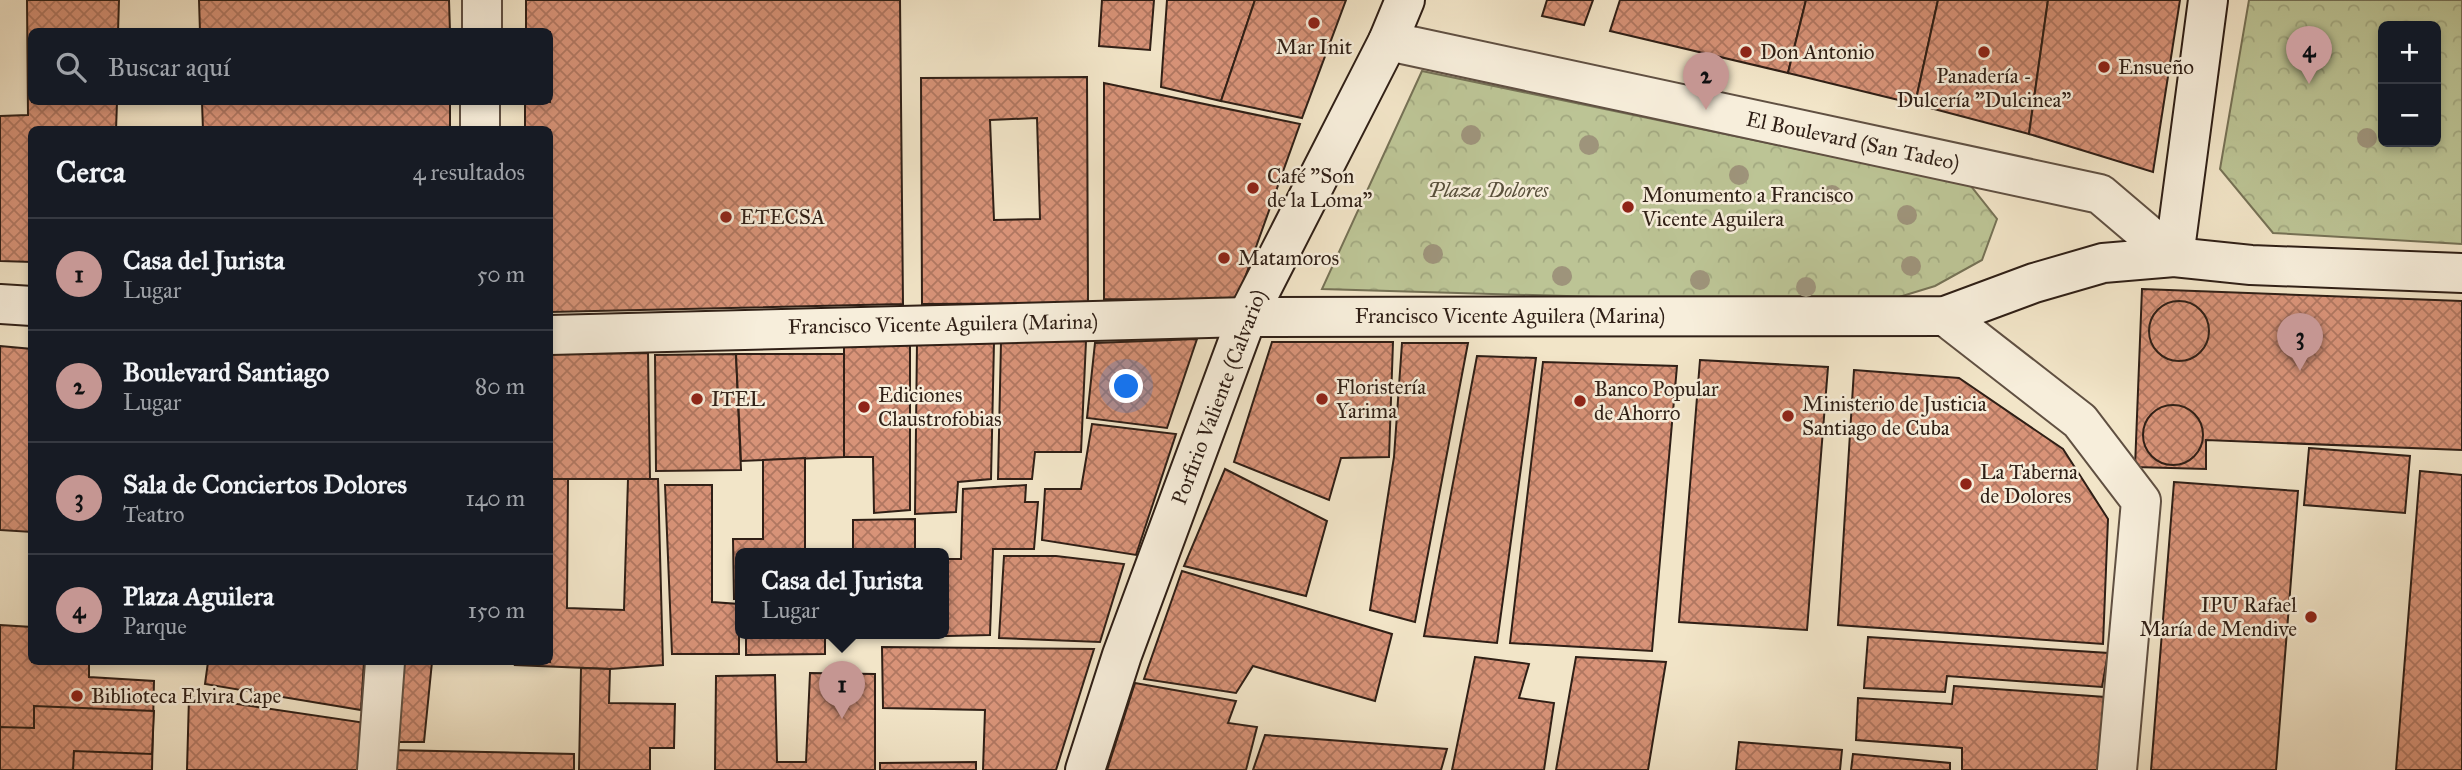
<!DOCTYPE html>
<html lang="es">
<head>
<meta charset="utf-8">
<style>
	body { margin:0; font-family:"IM FELL Great Primer",serif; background:#20242c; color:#f1f3f6 }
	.controls { position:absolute; right:21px; top:21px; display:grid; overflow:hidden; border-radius:10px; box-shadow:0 4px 10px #0003 }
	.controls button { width:63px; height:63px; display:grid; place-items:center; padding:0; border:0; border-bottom:2px solid #363941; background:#171b24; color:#f1f3f6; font:35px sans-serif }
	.you { position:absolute; left:1127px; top:387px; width:24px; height:24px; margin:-18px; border:5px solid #fff; border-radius:50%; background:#1a73e8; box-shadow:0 0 0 10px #1a73e833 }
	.badge { display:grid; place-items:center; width:46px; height:46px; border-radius:50%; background:#c59692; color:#111; font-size:23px; font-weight:700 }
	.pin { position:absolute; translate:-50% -58px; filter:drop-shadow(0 2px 4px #0008) }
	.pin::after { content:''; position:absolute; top:37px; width:24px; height:21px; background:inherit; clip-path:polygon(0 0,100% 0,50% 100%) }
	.popup { position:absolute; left:735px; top:548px; width:214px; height:91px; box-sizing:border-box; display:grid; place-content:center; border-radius:10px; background:#171b24; filter:drop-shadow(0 2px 5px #0005); font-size:23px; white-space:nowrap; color:#9ea1a6 }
	.popup b { font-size:26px; color:#f1f3f6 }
	.popup::after { content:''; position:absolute; left:50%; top:100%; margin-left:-14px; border:14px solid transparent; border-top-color:#171b24 }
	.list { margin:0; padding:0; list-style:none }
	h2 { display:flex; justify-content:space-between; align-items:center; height:91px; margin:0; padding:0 28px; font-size:30px }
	h2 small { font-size:23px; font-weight:400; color:#9ea1a6 }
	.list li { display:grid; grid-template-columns:46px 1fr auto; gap:21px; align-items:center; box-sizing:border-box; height:112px; padding:0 28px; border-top:2px solid #363941 }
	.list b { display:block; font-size:26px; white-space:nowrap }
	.list p { margin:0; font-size:23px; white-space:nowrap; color:#9ea1a6 }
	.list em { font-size:23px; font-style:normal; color:#9ea1a6 }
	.icon { flex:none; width:38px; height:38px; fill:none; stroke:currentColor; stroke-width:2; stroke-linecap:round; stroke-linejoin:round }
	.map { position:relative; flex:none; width:2462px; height:770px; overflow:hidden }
	.search { position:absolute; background:#171b24; box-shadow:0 4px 10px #0003; left:28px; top:28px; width:525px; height:77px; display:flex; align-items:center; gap:18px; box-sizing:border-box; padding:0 24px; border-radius:10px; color:#9ea1a6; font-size:26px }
	.panel { position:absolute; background:#171b24; box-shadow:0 4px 10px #0003; left:28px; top:126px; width:525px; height:539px; border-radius:10px }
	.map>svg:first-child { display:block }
	.forest { fill:url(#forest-crowns); stroke:#767256; stroke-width:2; fill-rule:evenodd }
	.building { fill:url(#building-cross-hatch); stroke:#2f1f16; stroke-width:2; fill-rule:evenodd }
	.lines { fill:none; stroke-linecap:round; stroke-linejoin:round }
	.street-casing { stroke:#605042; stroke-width:42 }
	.secondary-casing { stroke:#2f1f16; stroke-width:42 }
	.street { stroke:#f7eedb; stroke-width:38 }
	.secondary { stroke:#f7eedb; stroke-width:38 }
	.tree { fill:#9e947b }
	.poi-dot { fill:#8f2418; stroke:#f7eedb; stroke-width:2.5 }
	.labels { text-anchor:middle; stroke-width:5; stroke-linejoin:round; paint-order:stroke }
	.poi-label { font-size:21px; fill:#2f1f16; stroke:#f7eedb; text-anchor:start }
	.street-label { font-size:21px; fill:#2f1f16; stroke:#f7eedb }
	.park-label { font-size:21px; font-style:italic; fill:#59513c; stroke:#f7eedb }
</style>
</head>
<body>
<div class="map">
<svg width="2462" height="770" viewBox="0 0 2462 770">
	<defs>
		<pattern id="forest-crowns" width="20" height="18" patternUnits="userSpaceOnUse" patternTransform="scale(1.75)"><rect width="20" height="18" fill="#bcc495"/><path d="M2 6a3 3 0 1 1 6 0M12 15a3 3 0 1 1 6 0" fill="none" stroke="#a2a880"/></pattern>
		<pattern id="building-cross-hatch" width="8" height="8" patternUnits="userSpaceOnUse" patternTransform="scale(1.75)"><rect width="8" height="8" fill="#d89378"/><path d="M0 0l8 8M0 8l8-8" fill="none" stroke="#b07761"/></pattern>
	</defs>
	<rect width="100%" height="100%" fill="#f2e5c8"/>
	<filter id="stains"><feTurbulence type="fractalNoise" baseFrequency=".00286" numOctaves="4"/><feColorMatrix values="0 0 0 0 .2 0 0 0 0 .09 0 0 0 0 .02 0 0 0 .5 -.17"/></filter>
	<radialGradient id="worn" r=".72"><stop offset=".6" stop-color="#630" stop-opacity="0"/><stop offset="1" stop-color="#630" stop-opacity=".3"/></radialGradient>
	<g class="forest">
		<path d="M2249 0H2462V244L2273 233 2220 169ZM2383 26H2436V142H2383Z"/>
		<polygon points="1422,71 1970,185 1997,219 1982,260 1935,286 1873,305 1322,289"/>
	</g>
	<g class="building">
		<polygon points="27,0 119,0 118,32 32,32 32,102 117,102 116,130 32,130 32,262 0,261 0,116 28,115"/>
		<polygon points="199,0 449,0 450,32 200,32"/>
		<polygon points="526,0 900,0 903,304 550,312 550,130 525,130 525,102 550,102 550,32 526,32"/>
		<polygon points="1102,0 1154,0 1150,50 1099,46"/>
		<polygon points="1167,0 1255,0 1221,101 1161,87"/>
		<polygon points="1255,0 1346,0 1302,118 1221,101"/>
		<polygon points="1547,0 1593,0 1584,25 1542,16"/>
		<polygon points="1620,0 1806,0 1788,73 1610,31"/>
		<polygon points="1806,0 1938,0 1915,104 1788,73"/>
		<polygon points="1938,0 2048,0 2029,134 1915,104"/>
		<polygon points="2048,0 2180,0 2153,172 2029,134"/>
		<path d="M1087 77 1088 303 922 304 921 78ZM1037 118 1040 219 994 220 990 120Z"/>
		<polygon points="1104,83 1300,124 1237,300 1104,299"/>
		<polygon points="202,102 450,102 450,130 203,130"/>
		<polygon points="2142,289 2462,301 2462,450 2206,440 2206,469 2135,467"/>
		<circle cx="2179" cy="331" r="30"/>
		<polygon points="1197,339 1167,428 1087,418 1095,343"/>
		<polygon points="910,341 910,510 874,513 873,457 844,457 844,342"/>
		<polygon points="1086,341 1081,452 1035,452 1032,479 998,479 1001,342"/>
		<polygon points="917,342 994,342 991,479 958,482 956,512 915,514"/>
		<polygon points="1272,342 1393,342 1389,457 1341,458 1329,500 1234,462"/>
		<polygon points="1402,343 1468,343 1415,622 1370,610 1394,457"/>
		<polygon points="0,346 32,349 32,532 0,530"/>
		<polygon points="648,353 650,479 550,479 550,354"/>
		<polygon points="736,354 741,470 656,471 655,355"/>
		<polygon points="736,354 844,354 844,457 741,461"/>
		<polygon points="1477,356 1536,358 1497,643 1424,636"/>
		<polygon points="1700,360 1828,367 1807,630 1679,622"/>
		<polygon points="1543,362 1677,366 1652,651 1510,643"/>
		<polygon points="1854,370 1959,378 2063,449 2108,519 2103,644 1838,625"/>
		<circle cx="2173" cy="435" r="30"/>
		<polygon points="1092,424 1176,434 1136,555 1042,540 1045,489 1081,489"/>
		<polygon points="2309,448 2410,456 2405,513 2304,505"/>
		<polygon points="805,458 805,550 853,550 853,520 915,519 915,550 740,553 740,599 734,599 733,539 763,539 763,460"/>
		<polygon points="1225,469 1327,521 1306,596 1184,566"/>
		<polygon points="2420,471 2462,475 2462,770 2396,770"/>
		<polygon points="550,479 568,479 567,608 624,610 628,479 658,479 663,665 610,669 515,665 516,662 550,662"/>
		<polygon points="2174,482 2298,491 2276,770 2151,770"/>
		<polygon points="665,485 712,485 712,602 739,604 739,654 672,654"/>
		<polygon points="1026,485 1025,502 1038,502 1034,549 993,549 990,635 903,637 903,633 944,633 944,559 961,559 963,489"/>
		<polygon points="1004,556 1056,556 1124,564 1100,642 999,638"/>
		<polygon points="1182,571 1392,634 1375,701 1253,666 1236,693 1144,679"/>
		<polygon points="0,625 32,627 32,662 89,662 89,677 154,681 152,770 0,770"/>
		<polygon points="746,633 825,633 825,654 746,655"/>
		<polygon points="1868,637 2108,653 2102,687 1947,676 1945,692 1864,688"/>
		<polygon points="882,647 1094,649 1056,770 983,770 985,710 883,708"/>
		<polygon points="1475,657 1529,664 1519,698 1554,703 1544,770 1452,770"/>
		<polygon points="1576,657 1666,662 1648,770 1556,770"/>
		<polygon points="208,662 364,662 361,710 205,684"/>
		<polygon points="401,662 508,662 508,663 432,662 424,742 392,742"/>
		<polygon points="581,668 610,669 609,703 675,704 674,748 650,748 650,770 579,770"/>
		<polygon points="810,673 875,674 875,770 715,770 716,676 775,675 777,762 806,762"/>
		<polygon points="1135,683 1236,701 1228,723 1257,727 1246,770 1107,770"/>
		<polygon points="1954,686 2105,697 2100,770 1962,770 1962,748 1856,740 1858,698 1952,704"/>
		<polygon points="189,697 366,723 361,770 187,770"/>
		<polygon points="34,706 154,711 152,754 74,751 73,770 0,770 0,727 34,728"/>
		<polygon points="1265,735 1447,749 1441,770 1253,770"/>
		<polygon points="1739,742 1842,750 1840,770 1736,770"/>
		<polygon points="389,750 574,754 574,770 388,770"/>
		<polygon points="1853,754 1950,763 1950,770 1851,770"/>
		<polygon points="976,762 976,770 880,770 880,763"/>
	</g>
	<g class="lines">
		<g class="street-casing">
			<g id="street">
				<polyline points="482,32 482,0"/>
				<polyline points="1388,41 2100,194 2174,257"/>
				<polyline points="480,130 480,102"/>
				<polyline points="1945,316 2080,421 2141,501 2117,770"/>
				<polyline points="377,770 385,662"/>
			</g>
		</g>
		<g class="secondary-casing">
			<g id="secondary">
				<polyline points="2174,257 2208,0"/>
				<polyline points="0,304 32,306"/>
				<polyline points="550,335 1247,317 1945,316 2034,283 2103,263 2174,257 2251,265 2462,273"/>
				<polyline points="1085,770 1122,655 1247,317 1388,41 1405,0"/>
			</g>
		</g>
		<use href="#street" class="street"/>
		<use href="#secondary" class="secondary"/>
	</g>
	<g class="tree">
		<circle cx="2301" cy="51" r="10"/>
		<circle cx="1471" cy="135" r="10"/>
		<circle cx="2367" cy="138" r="10"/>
		<circle cx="1589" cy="145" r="10"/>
		<circle cx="1739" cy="175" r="10"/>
		<circle cx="1832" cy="195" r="10"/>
		<circle cx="1907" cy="215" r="10"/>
		<circle cx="1433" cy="254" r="10"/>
		<circle cx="1911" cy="266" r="10"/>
		<circle cx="1562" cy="276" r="10"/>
		<circle cx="1700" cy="280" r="10"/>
		<circle cx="1806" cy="287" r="10"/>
	</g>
	<g class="poi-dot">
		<circle cx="1314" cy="23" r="7"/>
		<circle cx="1746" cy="52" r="7"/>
		<circle cx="1984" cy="52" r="7"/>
		<circle cx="2104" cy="67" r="7"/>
		<circle cx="1253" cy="188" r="7"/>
		<circle cx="1628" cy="207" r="7"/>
		<circle cx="726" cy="217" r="7"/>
		<circle cx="1224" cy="258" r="7"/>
		<circle cx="697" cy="399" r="7"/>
		<circle cx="1322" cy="399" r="7"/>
		<circle cx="1580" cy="401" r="7"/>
		<circle cx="864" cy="407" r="7"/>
		<circle cx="1788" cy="416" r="7"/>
		<circle cx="1966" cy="484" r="7"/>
		<circle cx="2311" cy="617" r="7"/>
		<circle cx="77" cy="696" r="7"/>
	</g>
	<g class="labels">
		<g class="poi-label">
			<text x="1314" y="54" text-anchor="middle">Mar Init</text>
			<text x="1760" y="59">Don Antonio</text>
			<text x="2118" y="74">Ensueño</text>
			<text x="1984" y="83" text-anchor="middle">Panadería -<tspan x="1984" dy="24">Dulcería "Dulcinea"</tspan></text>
			<text x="1267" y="183">Café "Son<tspan x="1267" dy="24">de la Loma"</tspan></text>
			<text x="1642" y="202">Monumento a Francisco<tspan x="1642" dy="24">Vicente Aguilera</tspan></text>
			<text x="740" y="224">ETECSA</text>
			<text x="1238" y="265">Matamoros</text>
			<text x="1336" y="394">Floristería<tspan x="1336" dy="24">Yarima</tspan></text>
			<text x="1594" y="396">Banco Popular<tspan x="1594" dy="24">de Ahorro</tspan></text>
			<text x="878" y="402">Ediciones<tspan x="878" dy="24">Claustrofobias</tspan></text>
			<text x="711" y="406">ITEL</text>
			<text x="1802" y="411">Ministerio de Justicia<tspan x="1802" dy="24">Santiago de Cuba</tspan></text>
			<text x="1980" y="479">La Taberna<tspan x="1980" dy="24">de Dolores</tspan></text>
			<text x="2297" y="612" text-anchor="end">IPU Rafael<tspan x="2297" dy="24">María de Mendive</tspan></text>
			<text x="91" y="703">Biblioteca Elvira Cape</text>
		</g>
		<g class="street-label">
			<text transform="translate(1853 141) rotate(12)" y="7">El Boulevard (San Tadeo)</text>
			<text x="1510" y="323">Francisco Vicente Aguilera (Marina)</text>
			<text transform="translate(943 324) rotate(-1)" y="7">Francisco Vicente Aguilera (Marina)</text>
			<text transform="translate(1219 397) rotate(-69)" y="7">Porfirio Valiente (Calvario)</text>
		</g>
		<g class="park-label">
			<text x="1488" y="197">Plaza Dolores</text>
		</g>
	</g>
	<rect width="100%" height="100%" filter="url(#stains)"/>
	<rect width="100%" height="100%" fill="url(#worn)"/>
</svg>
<div class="controls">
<button>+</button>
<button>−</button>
</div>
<div class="you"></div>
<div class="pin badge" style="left:842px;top:719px">1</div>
<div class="popup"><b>Casa del Jurista</b>Lugar</div>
<div class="pin badge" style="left:1706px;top:110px">2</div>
<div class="pin badge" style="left:2300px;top:371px">3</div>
<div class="pin badge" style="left:2309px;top:84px">4</div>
<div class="search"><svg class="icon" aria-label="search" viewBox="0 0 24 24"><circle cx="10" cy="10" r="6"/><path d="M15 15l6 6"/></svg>Buscar aquí</div>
<section class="panel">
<h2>Cerca<small>4 resultados</small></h2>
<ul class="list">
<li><span class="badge">1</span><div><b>Casa del Jurista</b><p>Lugar</p></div><em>50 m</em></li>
<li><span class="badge">2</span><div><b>Boulevard Santiago</b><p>Lugar</p></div><em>80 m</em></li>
<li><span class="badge">3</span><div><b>Sala de Conciertos Dolores</b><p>Teatro</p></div><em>140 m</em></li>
<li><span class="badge">4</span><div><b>Plaza Aguilera</b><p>Parque</p></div><em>150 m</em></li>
</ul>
</section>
</div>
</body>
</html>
